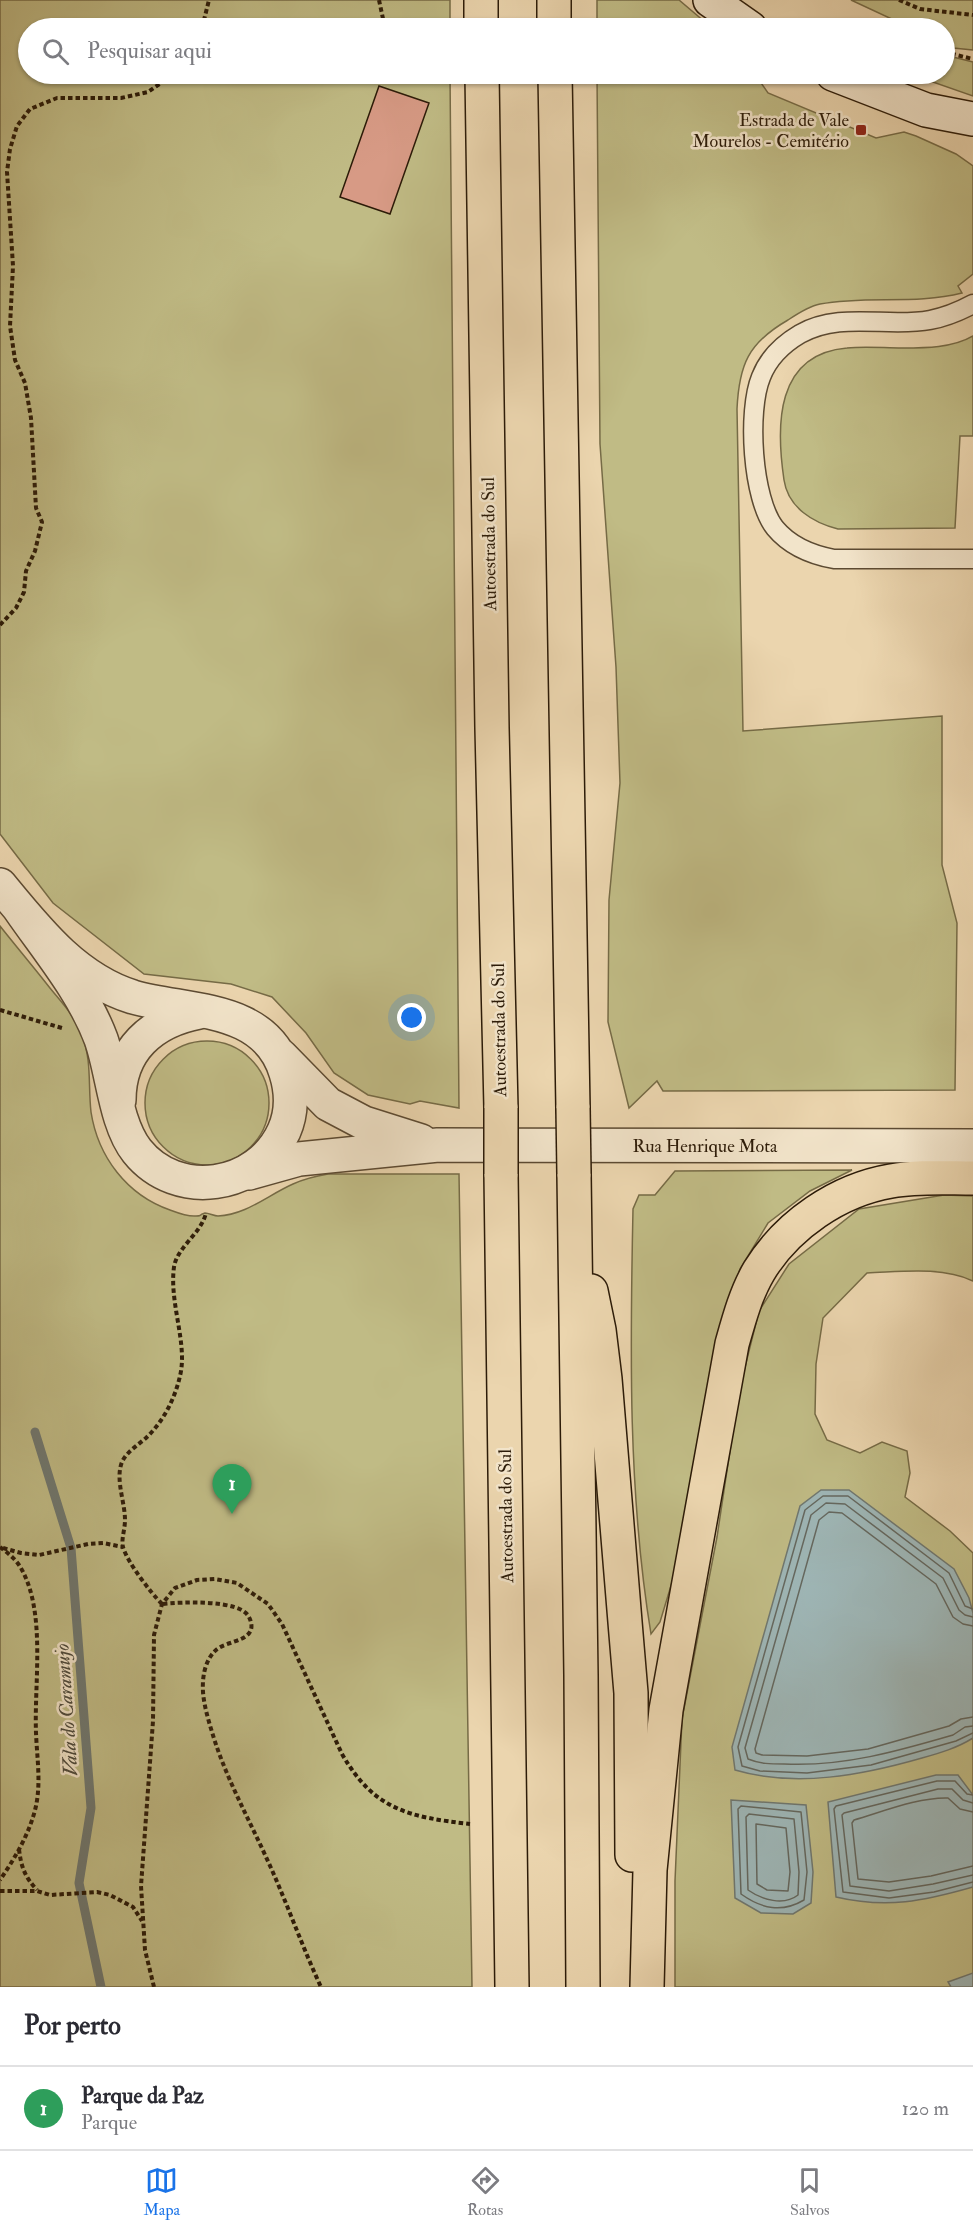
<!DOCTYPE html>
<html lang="pt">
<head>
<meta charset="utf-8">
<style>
	body { margin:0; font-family:"IM FELL Double Pica",serif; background:#f7f7f7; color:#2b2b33 }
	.you { position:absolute; left:412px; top:1018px; width:21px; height:21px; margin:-15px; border:4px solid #fff; border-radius:50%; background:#1a73e8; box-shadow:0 0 0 9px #1a73e833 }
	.badge { display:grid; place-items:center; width:39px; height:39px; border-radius:50%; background:#1a73e8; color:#fff; font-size:20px; font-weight:700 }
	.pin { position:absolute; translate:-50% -50px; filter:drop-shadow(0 2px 3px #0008) }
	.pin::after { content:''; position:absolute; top:32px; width:21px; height:18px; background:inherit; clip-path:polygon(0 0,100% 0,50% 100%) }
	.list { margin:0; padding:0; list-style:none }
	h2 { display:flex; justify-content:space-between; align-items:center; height:78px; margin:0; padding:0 24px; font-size:26px }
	h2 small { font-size:20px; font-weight:400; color:#7c7c81 }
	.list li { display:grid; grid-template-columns:39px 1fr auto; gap:18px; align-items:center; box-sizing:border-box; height:84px; padding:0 24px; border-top:2px solid #e1e1e2 }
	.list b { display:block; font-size:22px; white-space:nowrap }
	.list p { margin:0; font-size:20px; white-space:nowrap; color:#7c7c81 }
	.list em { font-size:20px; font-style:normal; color:#7c7c81 }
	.icon { flex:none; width:33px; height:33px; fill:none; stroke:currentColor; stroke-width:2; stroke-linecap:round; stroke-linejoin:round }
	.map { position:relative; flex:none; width:973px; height:1987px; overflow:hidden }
	.search { position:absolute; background:#fff; box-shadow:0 2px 4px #0004; left:18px; right:18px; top:18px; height:66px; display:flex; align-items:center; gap:15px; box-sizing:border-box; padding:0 21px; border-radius:33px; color:#7c7c81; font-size:22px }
	.sheet { height:162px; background:#fff }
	nav { display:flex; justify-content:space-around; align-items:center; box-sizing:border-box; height:84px; border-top:2px solid #e1e1e2; background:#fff; font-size:16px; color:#7c7c81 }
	nav a { display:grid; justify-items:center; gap:3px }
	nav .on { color:#1a73e8 }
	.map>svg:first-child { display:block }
	.green { fill:#c0bb85; stroke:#766b46; stroke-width:1.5 }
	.water { fill:#9eb6b6; stroke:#707870; stroke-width:1.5 }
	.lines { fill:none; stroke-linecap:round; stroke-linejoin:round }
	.shore { stroke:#65685f; stroke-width:1.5 }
	.stream { stroke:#707870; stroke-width:9 }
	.building { fill:#d79a85; stroke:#2c1b08; stroke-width:1.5 }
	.service-casing { stroke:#5c4a32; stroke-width:21 }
	.tertiary-casing { stroke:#5c4a32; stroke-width:36 }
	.secondary-casing { stroke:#2c1b08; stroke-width:36 }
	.motorway-casing { stroke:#2c1b08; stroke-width:36 }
	.path { stroke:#2c1b08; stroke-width:4; stroke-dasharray:4.5 3; stroke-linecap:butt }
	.service { stroke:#f2e4ca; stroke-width:18 }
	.tertiary { stroke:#f2e4ca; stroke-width:33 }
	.secondary { stroke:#f2e4ca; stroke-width:33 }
	.motorway { stroke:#ebd5ae; stroke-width:33 }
	.motorway-bridge-casing { stroke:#2c1b08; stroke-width:36; stroke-linecap:butt }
	.motorway-bridge { stroke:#ebd5ae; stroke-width:33 }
	.poi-dot { fill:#8f2418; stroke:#f2e4ca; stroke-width:2 }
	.labels { text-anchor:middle; stroke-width:5; stroke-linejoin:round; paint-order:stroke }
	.poi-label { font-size:18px; fill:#2c1b08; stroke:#f2e4ca; text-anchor:end }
	.street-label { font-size:18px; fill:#2c1b08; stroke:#f2e4ca }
	.water-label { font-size:20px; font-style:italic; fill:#4e4a3c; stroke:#f2e4ca }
</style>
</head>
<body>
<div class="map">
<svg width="973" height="1987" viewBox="0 0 973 1987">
	<rect width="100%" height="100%" fill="#ebd5ae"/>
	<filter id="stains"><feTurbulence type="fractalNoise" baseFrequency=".00333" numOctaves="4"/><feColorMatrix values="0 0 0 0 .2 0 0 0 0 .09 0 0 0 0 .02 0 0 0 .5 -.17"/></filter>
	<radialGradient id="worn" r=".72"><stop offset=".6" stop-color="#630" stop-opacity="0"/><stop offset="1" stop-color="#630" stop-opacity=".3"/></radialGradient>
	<g class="green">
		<polygon points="0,0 450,0 450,28 28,28 28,74 450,74 459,1108 420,1101 410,1104 368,1095 334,1073 306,1033 272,997 231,984 144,974 53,903 0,834"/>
		<polygon points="597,0 679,0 712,28 597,28"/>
		<polygon points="851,0 973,0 973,50 953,48 945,44 944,28 911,28"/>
		<polygon points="945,55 973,62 973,96 910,74 944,74"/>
		<path d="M597 74H755L768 93 876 138 904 132 916 136 956 154 973 166V274L958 286 962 293C915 305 867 295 820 304 809 306 797 314 788 320 748 343 739 365 737 409L743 731 942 716V865L957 923 955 1090 663 1091 657 1081 629 1108 608 1022 609 900 620 783 616 667 600 444Z"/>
		<path d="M973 336V436H960L955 528 838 529C814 523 788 508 784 480 776 426 775 354 847 348 865 346 884 348 902 348 925 348 953 348 973 336Z"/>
		<path d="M0 926C15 945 31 964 46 983 59 1000 75 1015 82 1035 92 1061 88 1086 91 1112 98 1157 127 1195 170 1210 178 1213 188 1217 196 1216 204 1216 197 1215 205 1213 209 1213 214 1216 218 1216 246 1215 268 1195 293 1184 304 1179 316 1176 328 1174H459L472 1987H0Z"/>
		<circle cx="207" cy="1103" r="62"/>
		<path d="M852 1170 810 1191 768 1223 740 1269 714 1357 680 1556 660 1622 651 1634C628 1494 630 1351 633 1209L639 1195H655L675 1171Z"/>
		<path d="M944 1195 973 1196V1281C941 1266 900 1272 867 1273L823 1318 816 1364 815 1414 827 1440 860 1453 882 1442 907 1451 910 1473 905 1497 950 1531 973 1553V1987H675V1881L682 1719 717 1537 739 1391 759 1311 789 1264 859 1209Z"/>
	</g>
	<g class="water">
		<path d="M821 1490H849L954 1569 969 1598 973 1613V1738C957 1748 940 1753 922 1758 863 1775 796 1788 735 1770L732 1747 800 1506Z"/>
		<path d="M936 1775H958L973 1795V1887C924 1901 887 1909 836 1897L828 1802Z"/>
		<polygon points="731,1800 806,1805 813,1872 811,1903 793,1914 761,1913 735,1898"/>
		<polygon points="973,1973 973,1987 951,1987 948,1982"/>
	</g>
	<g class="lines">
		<g class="shore">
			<polyline points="973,1609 965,1606 949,1573 848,1496 823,1496 805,1510 738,1747 742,1766 760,1771 807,1773 871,1765 956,1741 973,1733"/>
			<path d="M973 1617 965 1615 959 1610 943 1578 845 1504 826 1503 811 1515 745 1748 748 1759C760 1764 771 1764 784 1764 843 1767 898 1751 953 1735L965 1727 973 1726"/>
			<polyline points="973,1626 963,1624 953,1617 936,1584 842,1513 829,1512 819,1520 755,1749 756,1753 762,1755 807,1756 868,1749 949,1726 961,1719 973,1717"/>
			<polyline points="973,1795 967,1794 955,1781 937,1781 836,1806 834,1809 843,1892 889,1898 934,1892 973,1882"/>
			<polyline points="973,1803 963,1800 952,1789 938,1789 844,1813 842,1815 850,1886 889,1891 933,1884 973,1875"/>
			<path d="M741 1806 801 1812 807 1872 804 1900C782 1913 762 1909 741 1894L738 1809Z"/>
			<path d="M973 1812 960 1809 948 1798C919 1797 882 1812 854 1820L852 1823 858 1879 889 1882 931 1876 973 1866"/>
			<path d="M749 1814 794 1819 799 1872 798 1895C784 1906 762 1900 748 1890L746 1817Z"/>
			<polygon points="756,1824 786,1828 790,1872 788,1891 767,1890 757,1884"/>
		</g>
		<polyline class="stream" points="35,1432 71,1548 91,1808 79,1883 101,1987"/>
	</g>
	<polygon class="building" points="379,86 429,103 390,214 340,197"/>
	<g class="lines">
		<g class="service-casing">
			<path id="service" d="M973 304C960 311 946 317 930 320 888 328 840 311 800 334 783 344 768 359 761 377 747 411 752 499 775 528 790 546 812 555 834 559H973"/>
		</g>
		<g class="tertiary-casing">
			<g id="tertiary">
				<path d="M0 885C37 930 75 979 133 997 189 1013 266 1005 286 1073 292 1092 292 1113 284 1131 258 1189 177 1201 137 1151 115 1123 113 1073 101 1039 83 991 48 950 19 908"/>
				<polyline points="281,1056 328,1104 364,1123 421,1141"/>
				<path d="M119 1100C119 1050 152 1021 199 1012"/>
				<polyline points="249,1173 299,1159 438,1145 973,1146"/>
			</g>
		</g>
		<g class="secondary-casing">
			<g id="secondary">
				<polyline points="710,0 750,28"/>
				<polyline points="833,74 926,110 973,119"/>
			</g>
		</g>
		<g class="motorway-casing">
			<g id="motorway">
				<polyline points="481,0 481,28"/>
				<polyline points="554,0 554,28"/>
				<polyline points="482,74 492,728 501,1108"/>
				<polyline points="555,74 573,1108"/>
				<polyline points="501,1174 512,1987"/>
				<polyline points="574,1174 581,1675 583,1987"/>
				<polyline points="591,1291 599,1330 605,1379 626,1634 631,1693 632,1855"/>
				<path d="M647 1987 650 1870 666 1710 732 1344C739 1319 746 1293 759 1271 787 1225 838 1190 891 1181 918 1176 946 1178 973 1178"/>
			</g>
		</g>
		<g class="path">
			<polyline points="379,0 385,28"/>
			<polyline points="899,0 920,9 973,15"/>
			<polyline points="821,24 846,28"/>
			<polyline points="202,28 209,0"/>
			<polyline points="944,52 973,59"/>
			<polyline points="392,74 392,76"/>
			<polyline points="0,625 16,608 24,592 26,571 35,551 42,522 36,508 31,418 25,383 15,360 10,326 13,266 7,172 10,149 17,126 30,109 57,98 121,98 148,92 174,74"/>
			<polyline points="0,1010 62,1028"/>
			<path d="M0 1547C8 1553 17 1560 22 1570 46 1614 34 1684 36 1733 37 1758 41 1782 36 1806 30 1833 15 1858 0 1880"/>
			<polyline points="3,1548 21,1553 39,1555 88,1544 103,1543 123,1547"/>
			<path d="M162 1604C151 1593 127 1562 123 1547 121 1540 125 1529 125 1520 125 1502 115 1479 122 1462 127 1451 140 1444 148 1436 164 1420 175 1398 180 1376 188 1344 169 1303 174 1267 177 1247 201 1234 206 1213"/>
			<path d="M163 1604C181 1602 240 1599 249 1617 261 1642 226 1640 216 1650 205 1660 202 1677 203 1692 204 1705 208 1719 212 1732 225 1776 247 1815 266 1857 286 1900 301 1944 321 1987"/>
			<path d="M19 1849C21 1867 25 1877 37 1890"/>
			<polyline points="0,1891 37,1891 50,1895 97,1892 110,1895 133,1907 142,1921"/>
			<path d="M154 1987 145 1950 141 1886 153 1721 154 1635 162 1604 175 1588 197 1580 215 1579 237 1583 268 1604 282 1624 342 1754C374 1810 409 1817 470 1824"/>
		</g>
		<use href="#service" class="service"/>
		<use href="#tertiary" class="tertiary"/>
		<use href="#secondary" class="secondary"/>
		<use href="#motorway" class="motorway"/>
		<g class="motorway-bridge-casing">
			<g id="motorway-bridge">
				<polyline points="501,1108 501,1174"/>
				<polyline points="573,1108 574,1174"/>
			</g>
		</g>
		<use href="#motorway-bridge" class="motorway-bridge"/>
	</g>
	<rect class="poi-dot" x="855" y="124" width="12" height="12" rx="3"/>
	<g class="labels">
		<g class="poi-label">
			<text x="849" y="126">Estrada de Vale<tspan x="849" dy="21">Mourelos - Cemitério</tspan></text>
		</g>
		<g class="street-label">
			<text transform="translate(489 544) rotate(-91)" y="6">Autoestrada do Sul</text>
			<text transform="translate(499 1030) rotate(-91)" y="6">Autoestrada do Sul</text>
			<text x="705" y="1152">Rua Henrique Mota</text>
			<text transform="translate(506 1516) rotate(-91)" y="6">Autoestrada do Sul</text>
		</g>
		<g class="water-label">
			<text transform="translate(66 1710) rotate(-94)" y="7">Vala do Caramujo</text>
		</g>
	</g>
	<rect width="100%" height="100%" filter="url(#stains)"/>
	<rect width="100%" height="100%" fill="url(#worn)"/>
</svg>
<div class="you"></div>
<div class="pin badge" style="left:232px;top:1514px;background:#2e9e5b">1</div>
<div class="search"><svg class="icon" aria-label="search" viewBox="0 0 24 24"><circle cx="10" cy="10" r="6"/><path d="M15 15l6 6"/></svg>Pesquisar aqui</div>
</div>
<section class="sheet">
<h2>Por perto<small></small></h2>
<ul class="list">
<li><span class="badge" style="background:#2e9e5b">1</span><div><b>Parque da Paz</b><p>Parque</p></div><em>120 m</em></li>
</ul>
</section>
<nav>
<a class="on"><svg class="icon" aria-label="map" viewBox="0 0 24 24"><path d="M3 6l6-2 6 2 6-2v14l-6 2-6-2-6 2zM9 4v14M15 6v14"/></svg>Mapa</a>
<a><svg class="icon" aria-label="directions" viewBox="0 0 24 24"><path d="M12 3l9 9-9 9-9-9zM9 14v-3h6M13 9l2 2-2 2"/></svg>Rotas</a>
<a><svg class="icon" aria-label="saved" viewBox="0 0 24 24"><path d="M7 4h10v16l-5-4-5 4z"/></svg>Salvos</a>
</nav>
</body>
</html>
